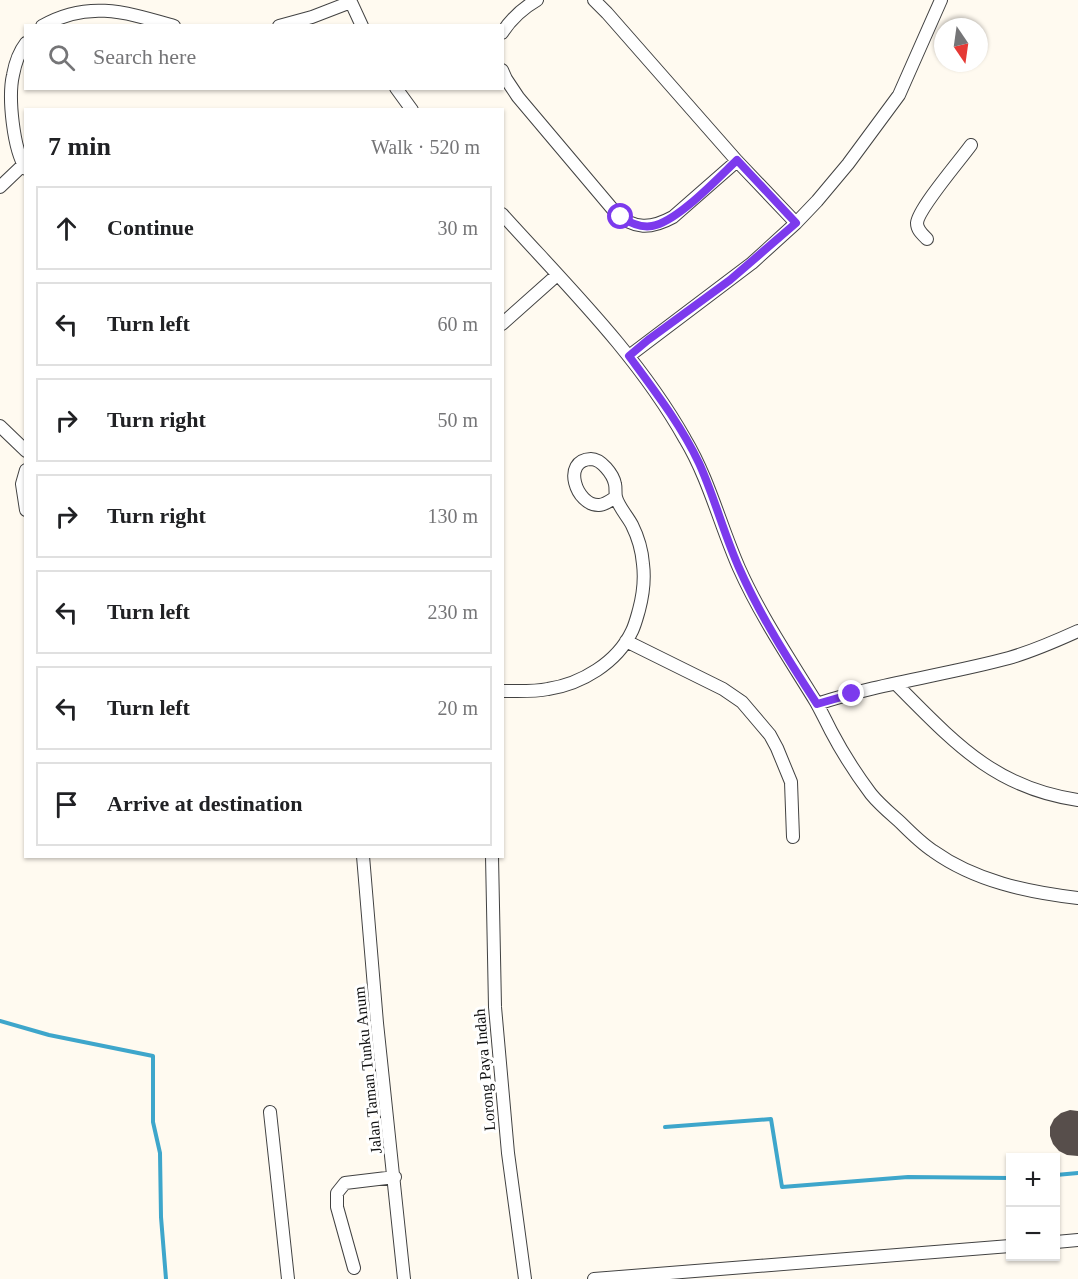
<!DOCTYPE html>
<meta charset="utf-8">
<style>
:root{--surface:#fff;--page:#f6f6f6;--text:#202124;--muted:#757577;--line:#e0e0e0}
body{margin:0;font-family:Georgia,serif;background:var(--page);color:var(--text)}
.controls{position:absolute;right:18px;bottom:18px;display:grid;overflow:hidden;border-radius:0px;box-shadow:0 2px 4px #0004}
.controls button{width:54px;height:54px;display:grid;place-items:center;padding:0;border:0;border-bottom:2px solid var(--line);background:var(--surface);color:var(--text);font:30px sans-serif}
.compass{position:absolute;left:934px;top:18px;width:54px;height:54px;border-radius:50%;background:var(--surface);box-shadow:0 2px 4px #0004;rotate:167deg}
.stop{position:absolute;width:18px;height:18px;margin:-14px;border:4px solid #7c3aed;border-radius:50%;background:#fff}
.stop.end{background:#7c3aed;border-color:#fff;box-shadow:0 2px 6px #0008}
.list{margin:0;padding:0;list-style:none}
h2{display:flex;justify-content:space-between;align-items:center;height:78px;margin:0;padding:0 24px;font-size:26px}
h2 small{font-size:20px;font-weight:400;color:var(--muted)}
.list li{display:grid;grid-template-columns:39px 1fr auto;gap:18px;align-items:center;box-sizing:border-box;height:84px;margin:0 12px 12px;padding:0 12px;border:2px solid var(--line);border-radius:0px}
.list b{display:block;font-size:22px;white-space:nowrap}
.list em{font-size:20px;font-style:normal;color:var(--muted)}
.icon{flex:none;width:33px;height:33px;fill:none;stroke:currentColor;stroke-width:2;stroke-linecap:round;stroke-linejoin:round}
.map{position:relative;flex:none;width:1078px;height:1279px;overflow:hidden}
.search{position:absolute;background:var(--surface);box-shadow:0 2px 4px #0004;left:24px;top:24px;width:480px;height:66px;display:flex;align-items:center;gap:15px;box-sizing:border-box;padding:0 21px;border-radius:0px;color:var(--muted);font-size:22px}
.panel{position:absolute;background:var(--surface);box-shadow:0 2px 4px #0004;left:24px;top:108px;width:480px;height:750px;border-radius:0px}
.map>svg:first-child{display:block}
</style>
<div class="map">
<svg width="1078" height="1279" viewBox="0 0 1078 1279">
<rect width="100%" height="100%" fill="#fffaf0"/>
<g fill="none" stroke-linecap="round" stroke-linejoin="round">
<!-- stream -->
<path stroke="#3ea6cb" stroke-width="4" d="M0 1021 49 1035 153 1056V1122L160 1153 161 1217 166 1279
M665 1127 771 1119 782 1187 908 1177 1010 1178
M1056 1175 1078 1173"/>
</g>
<!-- building -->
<path fill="#574e4b" d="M1070 1110 1078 1111V1156L1067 1155 1059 1151 1053 1144 1050 1136V1127L1054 1119 1061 1113Z"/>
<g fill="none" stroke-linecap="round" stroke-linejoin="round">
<!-- minor casing -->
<g stroke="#424242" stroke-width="14">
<path id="minor" d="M350 0 362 26
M594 0 607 13 737 161 796 223
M42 26C88 0 125 12 174 26
M279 26 312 17 351 2
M502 33C511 19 523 8 537 0
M26 43C19 52 15 64 13 75 8 97 13 149 26 169
M502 70 506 79 518 97 615 212C634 230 651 229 673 217L737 161
M396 88 412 110
M0 187 23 165
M502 214C567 286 637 354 685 439 709 479 720 525 739 568 760 615 789 658 816 702 821 711 826 721 831 731 842 752 856 774 871 794 880 805 891 814 901 823 911 833 921 843 933 851 975 881 1027 892 1078 898
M927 239C922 234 917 230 917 223 918 209 961 159 971 145
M502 324 557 275
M629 356 752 263 796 223 817 201 848 164 899 95 941 0
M0 426 26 451
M26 470 22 484 26 510
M626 641 723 689 742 702 759 722 770 735 777 748 791 782 793 837
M896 684C953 741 994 788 1078 800
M502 691C518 691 533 692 548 689 581 684 617 663 632 631 635 625 637 617 639 610 643 595 645 580 643 564 642 551 638 537 632 525 628 517 618 506 616 497 615 493 616 488 615 484 613 474 601 459 591 459 561 460 576 506 599 505 605 505 611 500 616 497
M817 704C880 683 946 675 1009 658 1033 651 1056 641 1078 631
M363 856 377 1023 404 1279
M492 856 495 1007 508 1153 525 1279
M270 1112 288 1279
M1056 1242 1078 1240
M354 1268 337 1207V1193L345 1183 395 1177
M594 1279 1010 1246"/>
</g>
<!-- minor -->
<use href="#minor" stroke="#fff" stroke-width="12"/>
</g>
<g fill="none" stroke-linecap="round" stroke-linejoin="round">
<!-- route -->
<path stroke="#7c3aed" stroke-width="8" d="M621 217C630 223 640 228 652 226 677 222 718 178 737 160L796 223 730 280 648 340 629 356C654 390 681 425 699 463 715 498 724 535 740 570 761 617 789 661 817 704L852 694"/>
</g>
<g text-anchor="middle" stroke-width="6" stroke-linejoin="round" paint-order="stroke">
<!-- street labels -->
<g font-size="16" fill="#0f0f0f" stroke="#fff">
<text transform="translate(367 1070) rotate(-96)" y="6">Jalan Taman Tunku Anum</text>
<text transform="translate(484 1070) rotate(-95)" y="6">Lorong Paya Indah</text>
</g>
</g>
</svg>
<div class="controls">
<button>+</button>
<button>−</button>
</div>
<svg class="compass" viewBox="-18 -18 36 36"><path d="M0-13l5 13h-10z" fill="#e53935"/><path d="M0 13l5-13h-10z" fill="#757577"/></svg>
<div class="stop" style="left:621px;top:217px"></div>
<div class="stop end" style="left:852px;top:694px"></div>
<div class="search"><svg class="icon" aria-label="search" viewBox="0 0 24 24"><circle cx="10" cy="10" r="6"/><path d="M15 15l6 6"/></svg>Search here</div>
<section class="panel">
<h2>7 min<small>Walk · 520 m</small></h2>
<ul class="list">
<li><svg class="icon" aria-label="ahead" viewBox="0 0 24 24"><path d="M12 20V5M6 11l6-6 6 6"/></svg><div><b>Continue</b></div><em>30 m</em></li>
<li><svg class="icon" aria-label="left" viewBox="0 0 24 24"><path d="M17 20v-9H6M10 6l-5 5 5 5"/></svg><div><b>Turn left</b></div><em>60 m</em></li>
<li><svg class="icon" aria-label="right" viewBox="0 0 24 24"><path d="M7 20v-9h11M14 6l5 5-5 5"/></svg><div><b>Turn right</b></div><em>50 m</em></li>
<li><svg class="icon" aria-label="right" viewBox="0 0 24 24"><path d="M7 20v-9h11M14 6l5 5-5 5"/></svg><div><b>Turn right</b></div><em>130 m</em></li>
<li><svg class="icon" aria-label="left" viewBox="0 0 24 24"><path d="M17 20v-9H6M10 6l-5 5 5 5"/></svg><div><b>Turn left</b></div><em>230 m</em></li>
<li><svg class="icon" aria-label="left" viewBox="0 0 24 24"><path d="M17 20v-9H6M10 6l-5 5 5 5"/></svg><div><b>Turn left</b></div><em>20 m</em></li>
<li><svg class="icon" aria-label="arrive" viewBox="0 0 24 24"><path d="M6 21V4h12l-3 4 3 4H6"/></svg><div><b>Arrive at destination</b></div></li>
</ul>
</section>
</div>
